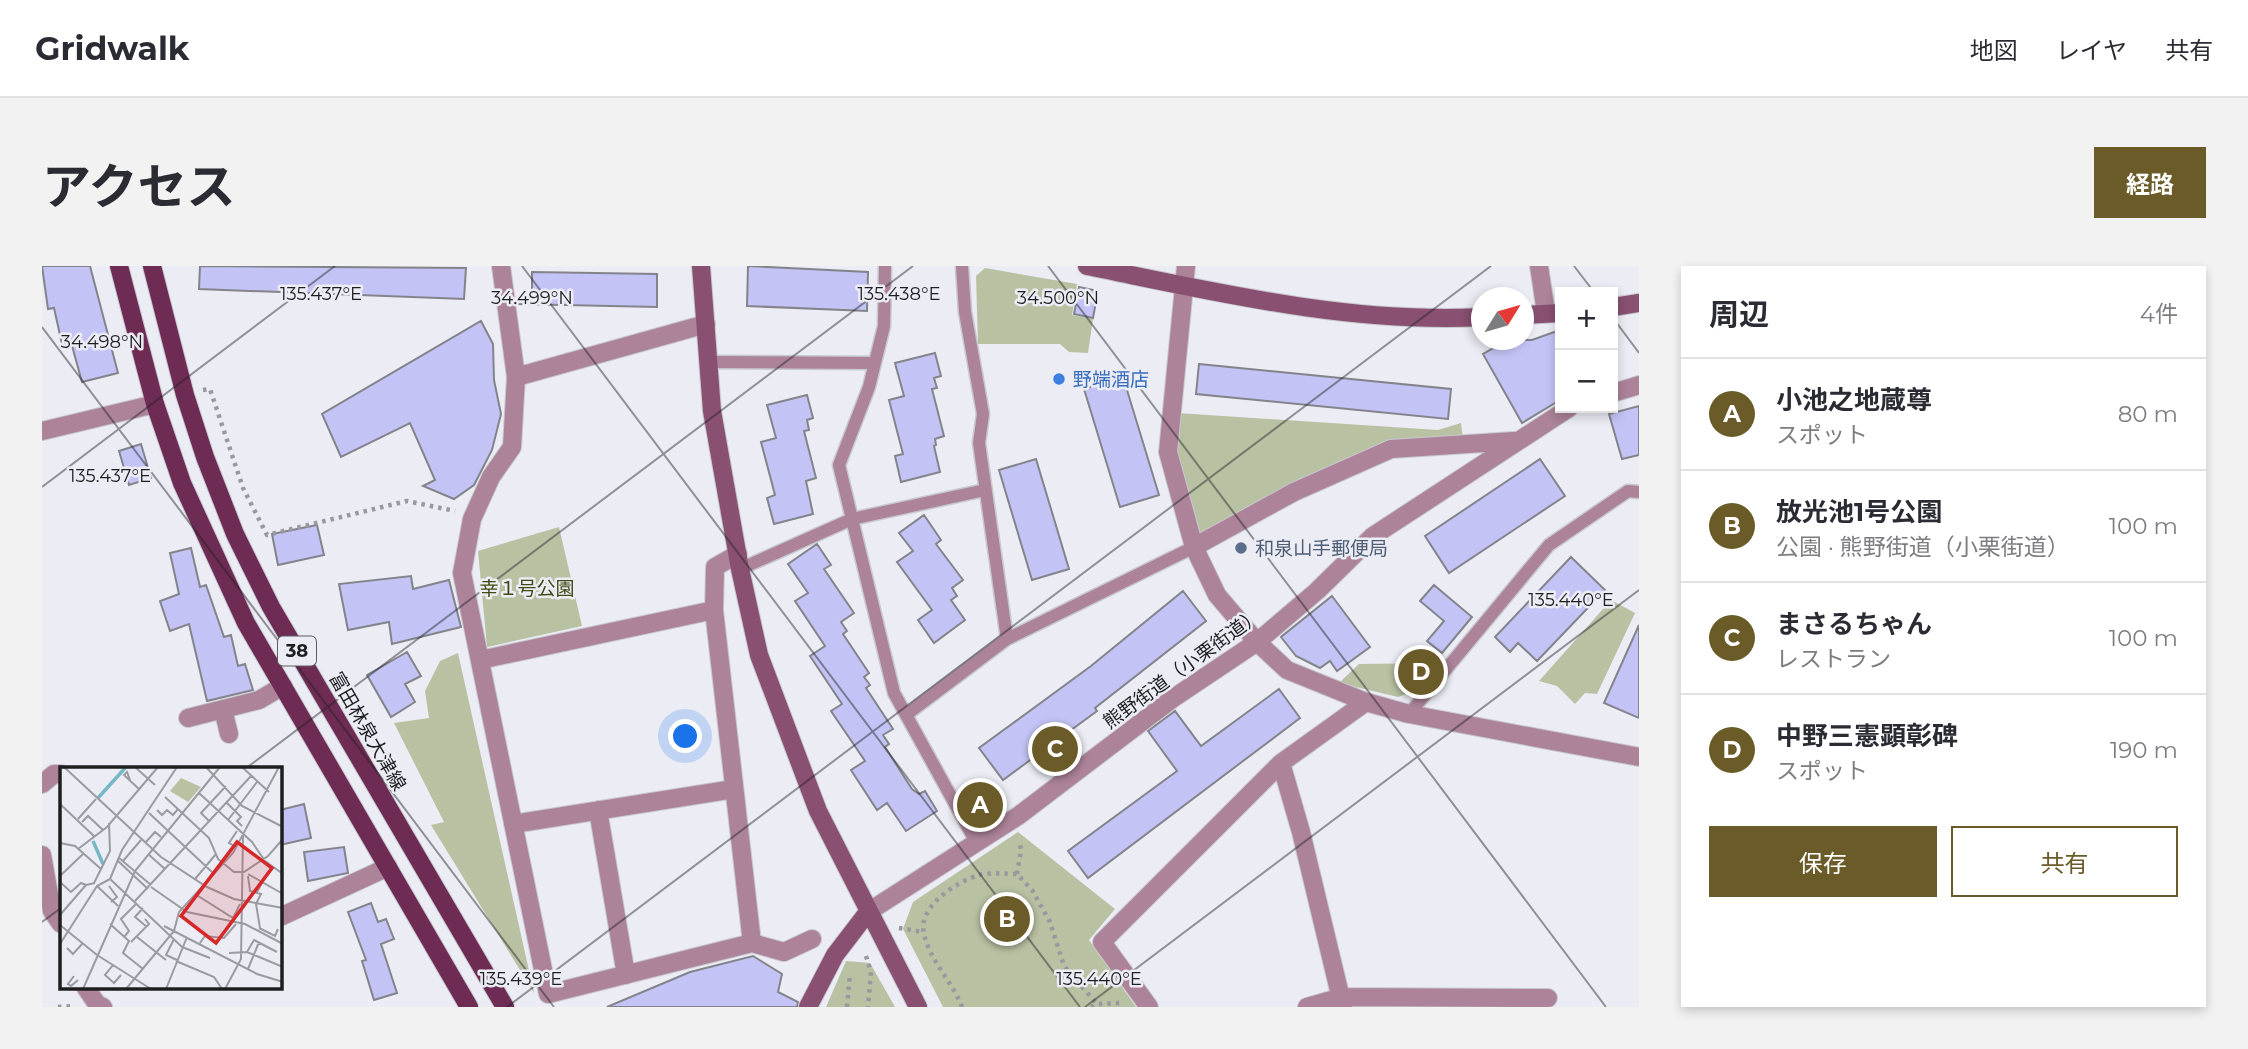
<!DOCTYPE html>
<html lang="ja">
<meta charset="utf-8">
<style>
:root{--surface:#fff;--page:#f2f2f3;--text:#2b2b33;--muted:#7c7c81;--line:#e1e1e2;--accent:#6a5b28}
body{margin:0;font-family:Montserrat,"Noto Sans JP",sans-serif;background:var(--page);color:var(--text)}
.controls{position:absolute;right:21px;top:21px;display:grid;overflow:hidden;border-radius:0px;box-shadow:0 4px 10px #0003}
.controls button{width:63px;height:63px;display:grid;place-items:center;padding:0;border:0;border-bottom:2px solid var(--line);background:var(--surface);color:var(--text);font:35px sans-serif}
.compass{position:absolute;left:1429px;top:21px;width:63px;height:63px;border-radius:50%;background:var(--surface);box-shadow:0 4px 10px #0003;rotate:53deg}
.you{position:absolute;left:644px;top:471px;width:24px;height:24px;margin:-18px;border:5px solid #fff;border-radius:50%;background:#1a73e8;box-shadow:0 0 0 10px #1a73e833}
.badge{display:grid;place-items:center;width:46px;height:46px;border-radius:50%;background:var(--accent);color:#fff;font-size:23px;font-weight:700}
.pin{position:absolute;translate:-50% -50%;border:4px solid #fff;box-shadow:0 2px 7px #0006}
.list{margin:0;padding:0;list-style:none}
h2{display:flex;justify-content:space-between;align-items:center;height:91px;margin:0;padding:0 28px;font-size:30px}
h2 small{font-size:23px;font-weight:400;color:var(--muted)}
.list li{display:grid;grid-template-columns:46px 1fr auto;gap:21px;align-items:center;box-sizing:border-box;height:112px;padding:0 28px;border-top:2px solid var(--line)}
.list b{display:block;font-size:26px;white-space:nowrap}
.list p{margin:0;font-size:23px;white-space:nowrap;color:var(--muted)}
.list em{font-size:23px;font-style:normal;color:var(--muted)}
.actions{display:flex;gap:14px;padding:21px 28px}
.actions a{flex:1;padding:16px 0;border:2px solid var(--accent);border-radius:0px;text-align:center;font-size:24px;color:var(--accent)}
.actions .main{background:var(--accent);color:#fff}
.map{position:relative;flex:none;width:1597px;height:741px;overflow:hidden;border-radius:0px}
header{display:flex;align-items:center;gap:42px;box-sizing:border-box;height:98px;padding:0 35px;background:var(--surface);border-bottom:2px solid var(--line)}
header strong{font-size:33px}
nav{display:flex;gap:38px;margin-inline-start:auto;font-size:24px}
.intro{display:flex;align-items:center;justify-content:space-between;box-sizing:border-box;height:168px;padding:0 42px}
h1{margin:0;font-size:49px}
.button{padding:18px 32px;border-radius:0px;background:var(--accent);color:#fff;font-size:24px;font-weight:700}
main{display:flex;gap:42px;padding:0 42px}
aside{flex:1;background:var(--surface);border-radius:0px;box-shadow:0 4px 10px #0003}
.map>svg:first-child{display:block}
</style>
<header>
<strong>Gridwalk</strong>
<nav><a>地図</a><a>レイヤ</a><a>共有</a></nav>
</header>
<div class="intro"><h1>アクセス</h1><a class="button">経路</a></div>
<main>
<div class="map">
<svg width="1597" height="741" viewBox="0 0 1597 741">
<rect width="100%" height="100%" fill="#ececf5"/>
<!-- green -->
<path fill="#b9c1a3" d="M943 2 1035 18 1030 49 1051 53 1046 87 1027 86 1018 78H936L934 10Z
M1136 147 1396 164 1419 157 1421 173 1348 177 1151 276 1132 181Z
M517 261 540 360 445 381 436 285Z
M1569 334 1593 347 1555 428 1543 427 1533 438 1515 420 1497 415Z
M416 387 492 727 389 559 402 556 352 457 387 452 383 425 398 395Z
M1399 397 1372 425 1356 431 1297 417 1317 398Z
M976 566 1073 643 1047 674 1094 741H901L861 663 871 636Z
M804 695 828 697 853 741H784Z"/>
<!-- building -->
<path fill="#c3c4f5" stroke="#83848b" stroke-width="2" d="M0 0H48L76 107 40 116 29 76 20 78 12 42 6 43Z
M158 0 424 2 422 33 157 23Z
M706 0 826 6 825 45 705 40Z
M490 6 615 8V41L476 38 475 33 490 25Z
M1037 21 1056 25 1051 52 1032 48Z
M439 55 451 78 452 114 459 148 450 184 432 219 412 233 381 220 393 214 368 157 299 191 280 148Z
M1518 64V134L1480 157 1441 88 1466 74H1490Z
M893 87 899 110 892 112 895 122 890 123 902 170 893 173 894 179 892 180 898 206 859 216 853 190 861 188 847 134 862 130 853 97Z
M1157 98 1409 123 1406 153 1154 128Z
M1081 111 1117 229 1078 241 1042 123Z
M765 129 771 152 765 154 767 164 762 165 774 212 764 215 771 248 732 258 725 232 733 229 719 176 734 172 725 139Z
M1597 140V189L1580 193 1567 148Z
M99 178 109 212 87 219 77 185Z
M994 193 1027 303 990 314 957 204Z
M1498 193 1523 230 1407 307 1383 270Z
M882 249 899 274 894 278 921 314 910 322 915 330 909 334 923 354 892 377 876 354 890 344 855 296 871 285 857 267Z
M275 259 282 289 236 299 230 268Z
M775 278 789 299 782 303 812 347 799 356 805 365 801 368 827 407 822 411 828 419 824 422 851 463 841 469 847 478 843 481 870 523 877 528 883 525 895 545 864 565 845 537 835 544 809 504 823 495 789 445 800 438 768 390 783 380 753 335 766 327 746 298Z
M149 282 158 321 164 319 182 371 189 369 196 400 203 398 211 424 165 435 147 358 128 365 118 335 137 328 128 287Z
M1529 291 1563 324 1495 395 1476 377 1468 386 1453 371Z
M369 310 371 323 407 314 419 361 350 378 347 356 306 364 297 318Z
M1392 319 1430 351 1400 387 1385 375 1402 355 1378 335Z
M1141 325 1164 355 1053 442 1055 445 961 514 937 482 1049 400Z
M1290 330 1328 381 1295 405 1288 395 1278 402 1254 390 1239 371Z
M1597 359V452L1562 437Z
M365 386 379 410 363 418 373 436 349 451 325 409Z
M1237 423 1258 452 1046 612 1026 585 1135 505 1106 465 1133 445 1159 480Z
M262 538 269 572 238 579V544Z
M302 581 306 607 266 615 262 586Z
M329 637 336 656 344 653 352 673 339 678 355 727 332 734 320 695 324 694 306 646Z
M711 690 740 708 736 726 756 736 755 741H565L648 706Z"/>
<g fill="none" stroke-linecap="round" stroke-linejoin="round">
<!-- lane casing -->
<g stroke="#c7c7cf" stroke-width="15">
<path id="lane" d="M843 0 842 60 827 121 797 199 852 427 934 576
M920 0 923 46 941 148 937 177 965 373
M666 96 833 97
M698 303 810 253 943 224
M1367 448 1507 279 1586 225 1597 226
M864 449 965 373 1152 281"/>
</g>
<!-- street casing -->
<g stroke="#c7c7cf" stroke-width="20">
<path id="street" d="M459 0 474 111 470 181 449 211 430 253 420 307 506 728 710 677 742 686 770 673
M1144 0 1126 186 1152 281 1175 329 1215 376 1245 404 1324 436 1367 448 1597 491
M1497 0 1504 47
M474 111 664 58
M1571 127 1597 119
M0 165 113 138
M1152 281 1252 226 1349 183 1472 175
M696 288 673 301 672 344 710 677
M438 394 672 344
M181 443 187 468
M146 452 217 434 241 420
M0 518 12 508H19
M556 544 584 709
M471 558 692 523
M0 589 10 645 19 658
M826 646 976 550 1130 433 1215 376 1275 325 1331 270 1527 142
M238 651 346 601
M44 722 55 738 61 741
M1107 741 1060 676 1239 497
M1265 741 1300 731 1506 732
M1301 741 1259 566 1239 497 1324 436"/>
</g>
<!-- secondary casing -->
<g stroke="#c7c7cf" stroke-width="20">
<path id="secondary" d="M659 0 670 145 698 303 717 389 776 545 876 741
M1045 0C1174 26 1307 58 1440 51
M1571 41 1597 37
M1482 49 1518 47
M766 741 793 689 826 646"/>
</g>
<!-- primary casing -->
<g stroke="#c7c7cf" stroke-width="20">
<path id="primary" d="M77 0 113 138 140 217 204 357 427 741
M110 0 143 129 163 191 193 268 229 341 463 741"/>
</g>
<!-- path -->
<path stroke="#98989e" stroke-width="4.5" stroke-dasharray="3.5 5" stroke-linecap="butt" d="M161 124 168 123 201 222 225 269 365 235 413 245
M975 608 979 584 977 575
M857 662 881 666
M824 690 829 706 826 741
M16 741 33 740
M805 741 808 708
M920 741C910 715 888 695 882 668 875 641 914 616 937 609 948 606 964 608 975 608L990 624 1008 656 1022 700 1055 738
M1049 741 1055 738 1078 737"/>
<!-- lane -->
<use href="#lane" stroke="#ac8399" stroke-width="12"/>
<!-- street -->
<use href="#street" stroke="#ac8399" stroke-width="18"/>
<!-- secondary -->
<use href="#secondary" stroke="#895071" stroke-width="18"/>
<!-- primary -->
<use href="#primary" stroke="#6e2b54" stroke-width="18"/>
</g>
<!-- ticks -->
<path fill="none" stroke="#1e1e21" stroke-width="2" stroke-opacity="0.45" d="M480 0 1038 741M1006 0 1564 741M1532 0 1552 26M1571 52 1597 87M0 61 512 741M0 221 293 0M203 503 871 0M0 656 19 642M465 741 1449 0M1043 741 1597 324"/>
<!-- markers -->
<circle fill="#3f7fe0" stroke="#ececf5" stroke-width="2.5" cx="1017" cy="113" r="7"/>
<circle fill="#5c6f8a" stroke="#ececf5" stroke-width="2.5" cx="1199" cy="282" r="7"/>
<g text-anchor="middle" stroke-width="5" stroke-linejoin="round" paint-order="stroke">
<!-- shield labels -->
<rect fill="#ececf5" stroke="#5c5c61" stroke-width="2" x="236" y="370.5" width="38" height="29" rx="5"/>
<g font-size="18" font-weight="bold" fill="#1e1e21">
<text x="255" y="391">38</text>
</g>
<!-- shop labels -->
<g font-size="19" fill="#366cbe" stroke="#ececf5" text-anchor="start">
<text x="1031" y="120">野端酒店</text>
</g>
<!-- service labels -->
<g font-size="19" fill="#4e5e75" stroke="#ececf5" text-anchor="start">
<text x="1213" y="289">和泉山手郵便局</text>
</g>
<!-- park labels -->
<g font-size="19" fill="#404a13" stroke="#ececf5">
<text x="485" y="329">幸１号公園</text>
</g>
<!-- street labels -->
<g font-size="19" fill="#1e1e21" stroke="#ececf5">
<text transform="translate(1140 402) rotate(-36)" y="7">熊野街道（小栗街道）</text>
<text transform="translate(326 465) rotate(60)" y="7">富田林泉大津線</text>
</g>
</g>
<!-- overview -->
<g transform="translate(18 501)">
<rect width="222" height="222" fill="#ececf5"/>
<path d="M121 11 141 20 128 35 110 24Z" fill="#b9c1a3"/>
<path fill="none" stroke="#78b7c6" stroke-width="3.5" d="M38 31 66 0M33 74 43 97"/>
<path fill="none" stroke="#9a9aa0" stroke-width="2" d="M4 0 101 90 147 120 174 132 223 141M75 0 95 18M146 0 182 39 223 60M182 0 209 25M70 13 67 5 64 8 80 23M139 26 192 75 205 94 223 107M105 30 149 71 158 92 174 105H184L208 89 223 72M167 36 181 50 177 54 182 59M0 37 35 70M97 43 102 48 107 43 113 48 118 42M89 46 152 105M18 52 36 32M168 53 197 15M22 55 28 49 43 63M150 55 141 46 166 19M0 76 15 79 41 102M85 76 95 65 101 70M176 80 169 76 177 64M18 82 47 60 98 0M88 87 105 102M59 91 91 118M58 94 88 122M63 94 81 73M188 107 223 127M0 109 23 87M188 109 190 124 201 127 196 137 200 161M50 112 62 83 117 0M135 112 156 87M0 115 11 125 21 116 26 118M34 116 50 84 49 56M37 119 58 139M49 119 57 130 51 135M91 120 127 145 185 157 223 177M197 125 208 105M135 127 173 151 180 137M75 134 191 9M83 141 75 150 87 160M0 148 26 118 35 116M50 157 69 174 63 186 83 202M0 158 37 188M104 159 197 207 223 215M199 161 215 169 218 162M64 170 69 164 61 152 77 136M77 170 106 193M114 172 106 188 117 193M71 175 89 157 85 152M140 176 145 169 164 171 176 157M0 177 37 119 50 112 122 180M122 180 150 191M7 181 13 187 22 177M187 185 194 173 217 185M169 186 187 185 223 200M37 188 91 222M116 194 154 210 162 222M53 198 45 208 54 216 61 208M188 202 199 175M14 209 8 217 11 219 18 213M23 222 75 104 160 0M66 222 114 164 119 145 173 86 219 0M106 222 127 170M165 222 181 192 183 68"/>
<path fill="#d62828" fill-opacity="0.15" stroke="#d62828" stroke-width="3.5" d="M177 75 212 101 156 176 121 149Z"/>
<rect width="222" height="222" fill="none" stroke="#1e1e21" stroke-width="3.5"/>
</g>
<g font-size="18" text-anchor="middle" fill="#1e1e21" stroke="#ececf5" stroke-width="5" stroke-linejoin="round" paint-order="stroke">
<text x="279" y="34">135.437°E</text>
<text x="857" y="34">135.438°E</text>
<text x="490" y="38">34.499°N</text>
<text x="1016" y="38">34.500°N</text>
<text x="60" y="82">34.498°N</text>
<text x="68" y="216">135.437°E</text>
<text x="1529" y="340">135.440°E</text>
<text x="479" y="719">135.439°E</text>
<text x="1057" y="719">135.440°E</text>
</g>
</svg>
<div class="controls">
<button>+</button>
<button>−</button>
</div>
<svg class="compass" viewBox="-18 -18 36 36"><path d="M0-13l5 13h-10z" fill="#e53935"/><path d="M0 13l5-13h-10z" fill="#7c7c81"/></svg>
<div class="you"></div>
<div class="pin badge" style="left:938px;top:539px">A</div>
<div class="pin badge" style="left:965px;top:653px">B</div>
<div class="pin badge" style="left:1013px;top:483px">C</div>
<div class="pin badge" style="left:1379px;top:406px">D</div>
</div>
<aside>
<h2>周辺<small>4件</small></h2>
<ul class="list">
<li><span class="badge">A</span><div><b>小池之地蔵尊</b><p>スポット</p></div><em>80 m</em></li>
<li><span class="badge">B</span><div><b>放光池1号公園</b><p>公園 · 熊野街道（小栗街道）</p></div><em>100 m</em></li>
<li><span class="badge">C</span><div><b>まさるちゃん</b><p>レストラン</p></div><em>100 m</em></li>
<li><span class="badge">D</span><div><b>中野三憲顕彰碑</b><p>スポット</p></div><em>190 m</em></li>
</ul>
<div class="actions"><a class="main">保存</a><a>共有</a></div>
</aside>
</main>
